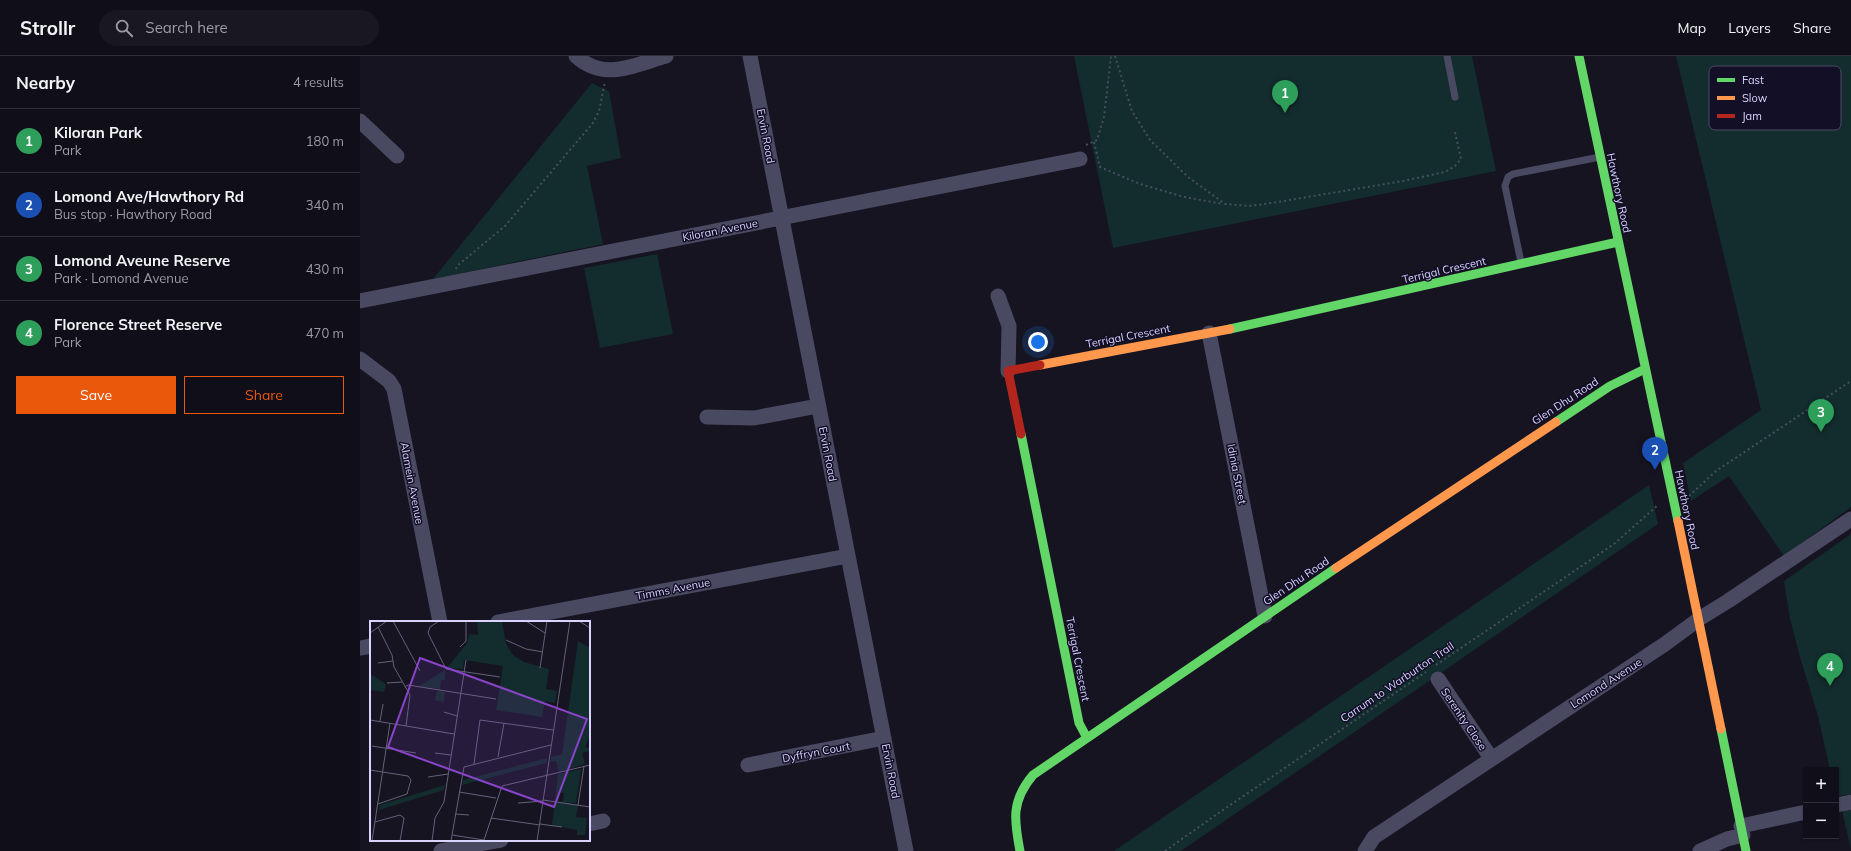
<!DOCTYPE html>
<meta charset="utf-8">
<style>
:root{--surface:#100f19;--page:#191822;--text:#f1f3f6;--muted:#9c9ca2;--line:#302f38;--accent:#ea580c}
body{margin:0;font-family:Mulish,sans-serif;background:var(--page);color:var(--text)}
.controls{position:absolute;right:12px;bottom:12px;display:grid;overflow:hidden;border-radius:0px;box-shadow:0 1px 3px #0004}
.controls button{width:36px;height:36px;display:grid;place-items:center;padding:0;border:0;border-bottom:1px solid var(--line);background:var(--surface);color:var(--text);font:20px sans-serif}
.you{position:absolute;left:678px;top:286px;width:14px;height:14px;margin:-10px;border:3px solid #fff;border-radius:50%;background:#1a73e8;box-shadow:0 0 0 6px #1a73e833}
.badge{display:grid;place-items:center;width:26px;height:26px;border-radius:50%;background:var(--accent);color:#fff;font-size:13px;font-weight:700}
.pin{position:absolute;translate:-50% -33px;filter:drop-shadow(0 1px 2px #0008)}
.pin::after{content:'';position:absolute;top:21px;width:14px;height:12px;background:inherit;clip-path:polygon(0 0,100% 0,50% 100%)}
.list{margin:0;padding:0;list-style:none}
h2{display:flex;justify-content:space-between;align-items:center;height:52px;margin:0;padding:0 16px;font-size:17px}
h2 small{font-size:13px;font-weight:400;color:var(--muted)}
.list li{display:grid;grid-template-columns:26px 1fr auto;gap:12px;align-items:center;box-sizing:border-box;height:64px;padding:0 16px;border-top:1px solid var(--line)}
.list b{display:block;font-size:15px;white-space:nowrap}
.list p{margin:0;font-size:13px;white-space:nowrap;color:var(--muted)}
.list em{font-size:13px;font-style:normal;color:var(--muted)}
.actions{display:flex;gap:8px;padding:12px 16px}
.actions a{flex:1;padding:9px 0;border:1px solid var(--accent);border-radius:0px;text-align:center;font-size:14px;color:var(--accent)}
.actions .main{background:var(--accent);color:#fff}
.icon{flex:none;width:22px;height:22px;fill:none;stroke:currentColor;stroke-width:2;stroke-linecap:round;stroke-linejoin:round}
.map{position:relative;flex:none;width:1491px;height:795px;overflow:hidden}
header{display:flex;align-items:center;gap:24px;box-sizing:border-box;height:56px;padding:0 20px;background:var(--surface);border-bottom:1px solid var(--line)}
header strong{font-size:19px}
nav{display:flex;gap:22px;margin-inline-start:auto;font-size:14px}
.search{width:280px;height:36px;background:var(--page);display:flex;align-items:center;gap:10px;box-sizing:border-box;padding:0 14px;border-radius:22px;color:var(--muted);font-size:15px}
main{display:flex}
aside{flex:1;background:var(--surface)}
.map>svg:first-child{display:block}
</style>
<header>
<strong>Strollr</strong>
<div class="search"><svg class="icon" aria-label="search" viewBox="0 0 24 24"><circle cx="10" cy="10" r="6"/><path d="M15 15l6 6"/></svg>Search here</div>
<nav><a>Map</a><a>Layers</a><a>Share</a></nav>
</header>
<main>
<aside>
<h2>Nearby<small>4 results</small></h2>
<ul class="list">
<li><span class="badge" style="background:#2e9e5b">1</span><div><b>Kiloran Park</b><p>Park</p></div><em>180 m</em></li>
<li><span class="badge" style="background:#1a4fb4">2</span><div><b>Lomond Ave/Hawthory Rd</b><p>Bus stop · Hawthory Road</p></div><em>340 m</em></li>
<li><span class="badge" style="background:#2e9e5b">3</span><div><b>Lomond Aveune Reserve</b><p>Park · Lomond Avenue</p></div><em>430 m</em></li>
<li><span class="badge" style="background:#2e9e5b">4</span><div><b>Florence Street Reserve</b><p>Park</p></div><em>470 m</em></li>
</ul>
<div class="actions"><a class="main">Save</a><a>Share</a></div>
</aside>
<div class="map">
<svg width="1491" height="795" viewBox="0 0 1491 795">
<rect width="100%" height="100%" fill="#161421"/>
<!-- green -->
<path fill="#132c2d" d="M714 0H1112L1136 115 753 192Z
M1316 0H1491V451L1424 500 1369 420 1331 445 1323 407 1401 354Z
M232 27 249 35 261 102 227 110 243 188 73 223Z
M297 198 313 278 240 292 224 212Z
M1289 429 1298 468 821 795H754Z
M1491 478V738L1478 740 1476 736V714H1470L1458 660 1440 601 1430 563 1424 525Z
M1491 752V793L1482 754Z"/>
<g fill="none" stroke-linecap="round" stroke-linejoin="round">
<!-- path -->
<path stroke="#44505f" stroke-width="2" stroke-dasharray="2 3" stroke-linecap="butt" d="M755 0 772 55 790 84 828 121 865 148 889 150 912 147 1043 125 1085 116 1095 110 1101 103 1095 76
M734 86 740 111 780 128 824 141 863 148
M726 89 737 84 744 61 751 0
M96 213 97 210 145 170 233 67 239 55 245 26
M1329 440 1356 415 1491 325
M1076 609 1254 488 1298 449
M805 795 860 756 1066 616"/>
<!-- lane -->
<path stroke="#4a4962" stroke-width="7" d="M1087 0 1095 41
M1161 206 1145 130 1148 121 1153 118 1240 101"/>
<!-- street -->
<path stroke="#4a4962" stroke-width="15" d="M216 0C244 26 274 9 306 0
M390 0 546 795
M0 65 37 100
M638 240 649 270 648 315
M0 245 720 103
M849 277 905 560
M0 303 29 325 34 333 80 566
M347 361 394 362 458 350
M138 566 488 500
M0 592 11 590
M1078 623 1131 702
M388 709 524 682
M1476 749 1491 746
M229 768 243 765
M1381 770 1446 756
M81 795 141 784
M1005 795 1014 781 1305 588 1339 563 1368 545 1491 463
M1340 795 1367 783 1383 779"/>
<!-- fast -->
<path stroke="#63d668" stroke-width="9" d="M1219 0 1318 465
M870 273 1258 186
M1196 366 1250 330 1285 313
M661 378 719 667 727 682
M1361 673 1386 795
M660 795C654 764 651 745 673 719L976 512"/>
<!-- slow -->
<path stroke="#ff974d" stroke-width="9" d="M680 309 870 273
M1318 465 1361 673
M976 512 1196 366"/>
<!-- jam -->
<path stroke="#b3261e" stroke-width="9" d="M661 378 648 315 680 309"/>
</g>
<g text-anchor="middle" stroke-width="3" stroke-linejoin="round" paint-order="stroke">
<!-- street labels -->
<g font-size="11" fill="#d9d4ff" stroke="#130f26">
<text transform="translate(406 80) rotate(79)" y="4">Ervin Road</text>
<text transform="translate(1259 137) rotate(78)" y="4">Hawthory Road</text>
<text transform="translate(360 174) rotate(-11)" y="4">Kiloran Avenue</text>
<text transform="translate(1084 214) rotate(-13)" y="4">Terrigal Crescent</text>
<text transform="translate(768 280) rotate(-11)" y="4">Terrigal Crescent</text>
<text transform="translate(1205 345) rotate(-33)" y="4">Glen Dhu Road</text>
<text transform="translate(468 398) rotate(79)" y="4">Ervin Road</text>
<text transform="translate(877 418) rotate(79)" y="4">Idinia Street</text>
<text transform="translate(52 427) rotate(79)" y="4">Alamein Avenue</text>
<text transform="translate(1327 454) rotate(78)" y="4">Hawthory Road</text>
<text transform="translate(936 525) rotate(-34)" y="4">Glen Dhu Road</text>
<text transform="translate(313 533) rotate(-11)" y="4">Timms Avenue</text>
<text transform="translate(718 603) rotate(79)" y="4">Terrigal Crescent</text>
<text transform="translate(1037 626) rotate(-34)" y="4">Carrum to Warburton Trail</text>
<text transform="translate(1246 627) rotate(-33)" y="4">Lomond Avenue</text>
<text transform="translate(1104 663) rotate(56)" y="4">Serenity Close</text>
<text transform="translate(456 696) rotate(-11)" y="4">Dyffryn Court</text>
<text transform="translate(531 715) rotate(79)" y="4">Ervin Road</text>
</g>
</g>
<!-- overview -->
<g transform="translate(10 565)">
<rect width="220" height="220" fill="#161421"/>
<path d="M107 0H132L136 23 143 34 154 41 179 48 176 68 187 70 185 82 175 80 172 96 126 89 133 45 94 39 93 48 77 47 97 22 99 13 108 14ZM208 20 218 26 220 24V113L215 127 220 126V130L212 132 215 143 189 151 186 140 181 141V136L192 133ZM75 49V59H71L70 68 49 65ZM2 54 16 63 14 71 0 69V55ZM67 70 75 71 74 81 65 79ZM177 137 176 142 92 164 93 159ZM211 148 206 182 193 181 194 172 190 171 189 180H185L188 153ZM75 164 74 169 9 189 10 184ZM185 181 208 184 206 196 217 197 215 214H207V209L182 204Z" fill="#132c2d"/>
<path fill="none" stroke="#64617a" stroke-width="1" d="M23 0 50 50M69 0 60 6 58 12 76 48 130 56M156 0 175 12M209 0 220 7M8 6 22 34 24 46 40 74 36 105M0 12 17 0M136 19 156 28 173 31M90 26 96 20V0M8 42 23 40M170 47 177 0M17 62 32 61M35 66 38 64 126 78M74 91 87 95M0 99 84 113M10 100 13 83M2 125 46 132M65 132 81 134M128 136 134 102M104 143 110 99 183 109M0 149 38 155 41 159 37 173 8 183M58 156 78 153M89 171 126 177M173 179 220 186M148 182 173 180M208 184 214 145M85 193 99 194M121 197 170 204M5 201 30 194 34 197 30 220M170 203 192 206M82 214 114 219 132 165 220 144M2 220 20 102M62 220 65 197 74 181 96 39M81 220 94 146 181 124M167 220 200 0"/>
<path fill="#8945c9" fill-opacity="0.15" stroke="#8945c9" stroke-width="2" d="M50 37 217 98 184 186 18 126Z"/>
<rect width="220" height="220" fill="none" stroke="#d9d4ff" stroke-width="2"/>
</g>
<!-- legend -->
<rect x="1349" y="10" width="132" height="64" rx="6" fill="#130f26" stroke="#4e4a67" stroke-width="1"/>
<rect x="1357" y="22" width="18" height="4" fill="#63d668"/>
<rect x="1357" y="40" width="18" height="4" fill="#ff974d"/>
<rect x="1357" y="58" width="18" height="4" fill="#b3261e"/>
<g font-size="11" fill="#d9d4ff">
<text x="1382" y="28">Fast</text>
<text x="1382" y="46">Slow</text>
<text x="1382" y="64">Jam</text>
</g>
</svg>
<div class="controls">
<button>+</button>
<button>−</button>
</div>
<div class="you"></div>
<div class="pin badge" style="left:925px;top:57px;background:#2e9e5b">1</div>
<div class="pin badge" style="left:1295px;top:414px;background:#1a4fb4">2</div>
<div class="pin badge" style="left:1461px;top:376px;background:#2e9e5b">3</div>
<div class="pin badge" style="left:1470px;top:630px;background:#2e9e5b">4</div>
</div>
</main>
